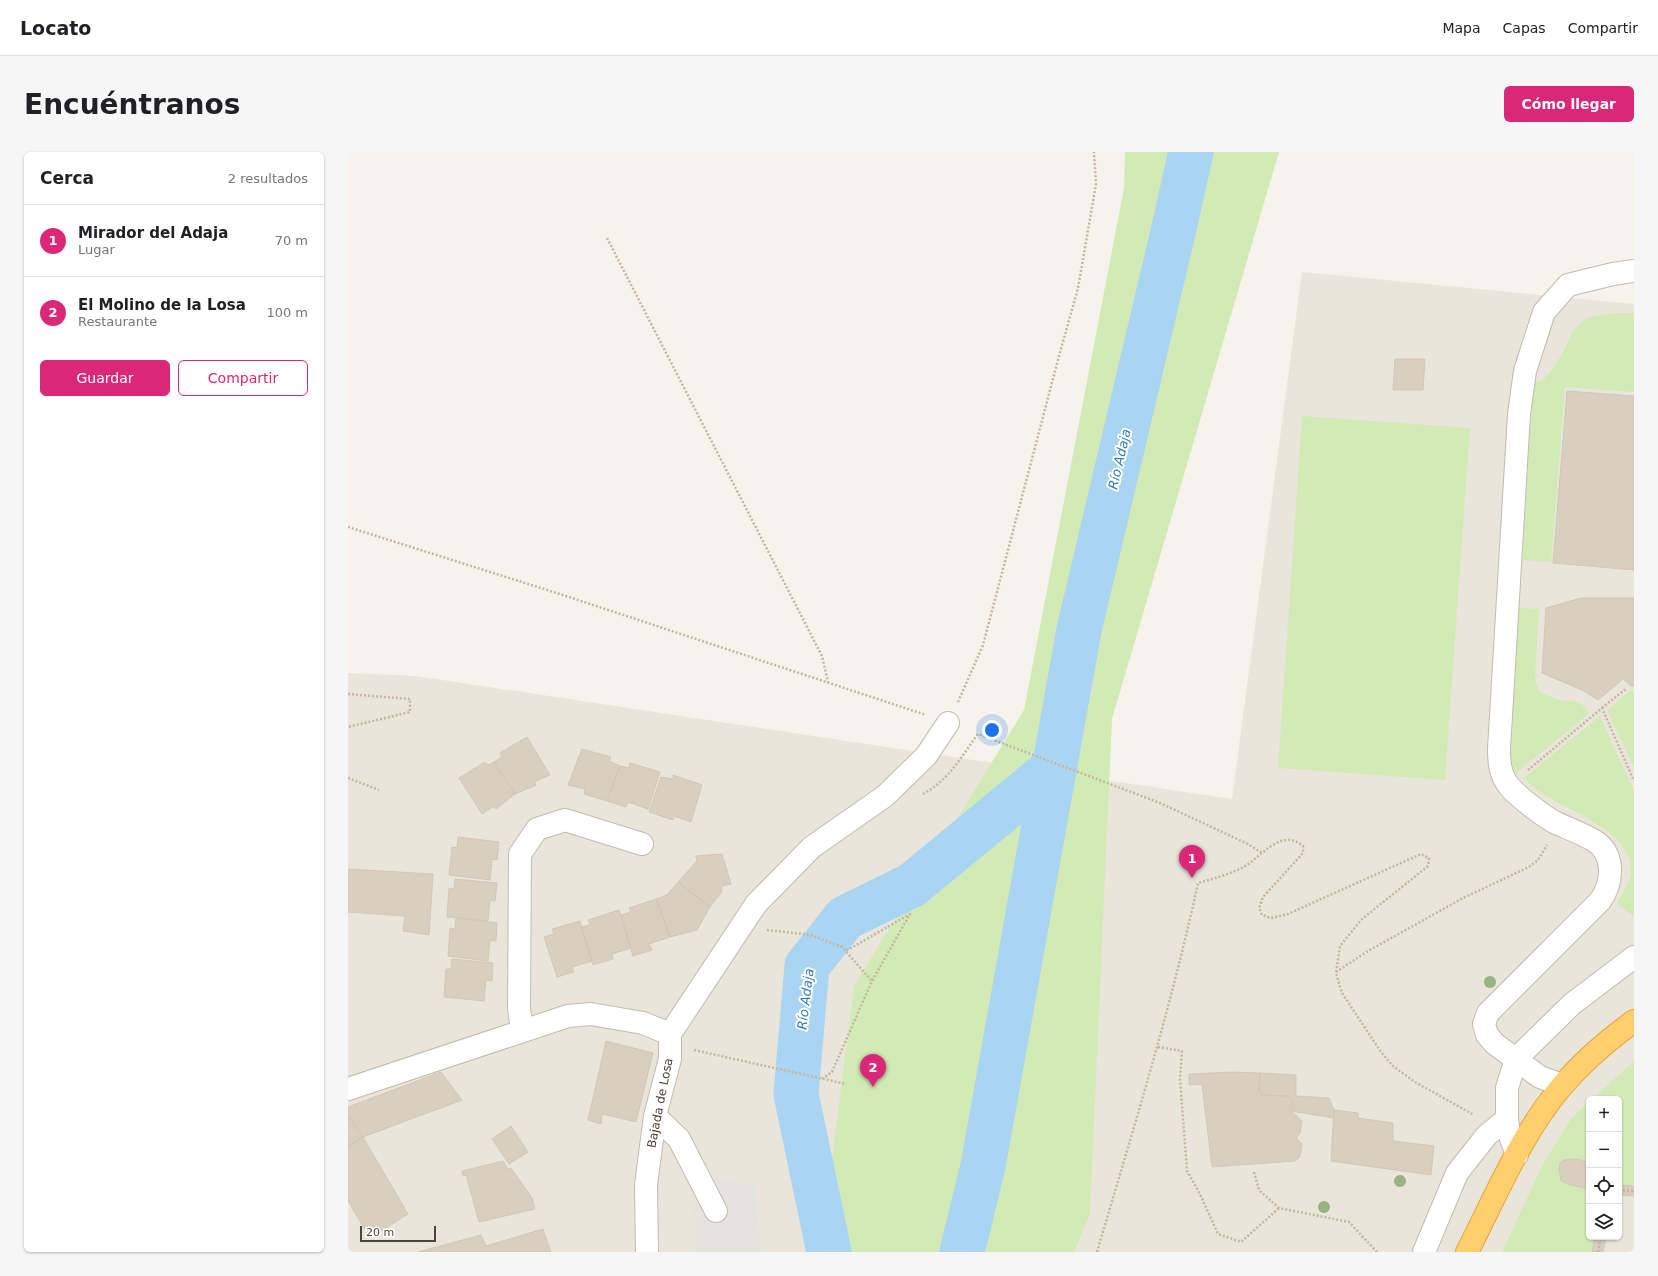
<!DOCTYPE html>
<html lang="es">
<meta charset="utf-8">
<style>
:root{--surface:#fff;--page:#f6f6f6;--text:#202124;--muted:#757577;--line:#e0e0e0;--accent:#db2777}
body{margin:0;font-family:"DejaVu Sans",sans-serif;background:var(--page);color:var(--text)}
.controls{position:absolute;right:12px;bottom:12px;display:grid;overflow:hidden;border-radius:6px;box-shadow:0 1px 3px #0004}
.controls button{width:36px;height:36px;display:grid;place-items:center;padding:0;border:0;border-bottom:1px solid var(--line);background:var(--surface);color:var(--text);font:20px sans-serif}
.scale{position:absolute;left:12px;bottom:10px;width:76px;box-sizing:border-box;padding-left:4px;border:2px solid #4b4439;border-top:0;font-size:11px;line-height:14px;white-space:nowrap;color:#4b4439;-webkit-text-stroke:3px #fff;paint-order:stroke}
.you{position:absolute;left:644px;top:578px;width:14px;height:14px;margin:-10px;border:3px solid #fff;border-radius:50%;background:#1a73e8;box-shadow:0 0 0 6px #1a73e833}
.badge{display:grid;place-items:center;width:26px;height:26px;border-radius:50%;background:var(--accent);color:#fff;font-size:13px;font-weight:700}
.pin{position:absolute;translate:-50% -33px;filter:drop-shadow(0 1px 2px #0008)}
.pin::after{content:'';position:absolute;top:21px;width:14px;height:12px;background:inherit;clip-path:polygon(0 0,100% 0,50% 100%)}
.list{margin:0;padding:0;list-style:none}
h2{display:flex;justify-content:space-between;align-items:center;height:52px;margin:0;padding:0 16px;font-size:17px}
h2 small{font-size:13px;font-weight:400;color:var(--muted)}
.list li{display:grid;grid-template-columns:26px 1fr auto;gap:12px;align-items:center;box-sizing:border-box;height:72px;padding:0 16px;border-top:1px solid var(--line)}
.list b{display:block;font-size:15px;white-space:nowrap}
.list p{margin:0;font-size:13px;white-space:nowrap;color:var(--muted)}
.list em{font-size:13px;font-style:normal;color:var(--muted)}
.actions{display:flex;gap:8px;padding:12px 16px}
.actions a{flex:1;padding:9px 0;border:1px solid var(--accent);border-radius:6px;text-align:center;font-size:14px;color:var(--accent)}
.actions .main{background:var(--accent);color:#fff}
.icon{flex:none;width:22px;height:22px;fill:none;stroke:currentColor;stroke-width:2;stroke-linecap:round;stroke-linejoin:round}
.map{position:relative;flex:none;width:1286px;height:1100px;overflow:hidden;border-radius:6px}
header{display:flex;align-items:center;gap:24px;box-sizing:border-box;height:56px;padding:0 20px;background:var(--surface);border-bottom:1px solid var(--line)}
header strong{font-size:19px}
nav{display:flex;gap:22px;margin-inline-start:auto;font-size:14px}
.intro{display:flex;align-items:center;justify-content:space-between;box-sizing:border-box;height:96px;padding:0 24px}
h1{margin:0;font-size:28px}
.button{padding:10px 18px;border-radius:6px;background:var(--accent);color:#fff;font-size:14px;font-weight:700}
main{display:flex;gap:24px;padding:0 24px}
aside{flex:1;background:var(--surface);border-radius:6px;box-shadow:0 1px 3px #0004}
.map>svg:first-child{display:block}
</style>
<header>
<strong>Locato</strong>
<nav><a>Mapa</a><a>Capas</a><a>Compartir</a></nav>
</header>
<div class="intro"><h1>Encuéntranos</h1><a class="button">Cómo llegar</a></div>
<main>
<aside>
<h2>Cerca<small>2 resultados</small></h2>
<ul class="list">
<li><span class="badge">1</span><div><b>Mirador del Adaja</b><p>Lugar</p></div><em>70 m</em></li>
<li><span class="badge">2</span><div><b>El Molino de la Losa</b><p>Restaurante</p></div><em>100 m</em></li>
</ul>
<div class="actions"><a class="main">Guardar</a><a>Compartir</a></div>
</aside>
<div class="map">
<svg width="1286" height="1100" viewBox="0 0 1286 1100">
<rect width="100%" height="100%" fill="#f6f3ec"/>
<!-- residential -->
<path fill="#eae5da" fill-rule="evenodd" d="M954 120 1286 152V1100H0V521L68 524 884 647ZM1241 947H1271V1085H1241Z"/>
<!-- green -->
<path fill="#d2eab5" d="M777 0H931L764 567 742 1062 726 1100H472L506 834 676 558 776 36Z
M1268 161H1286V240L1217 235 1203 410 1174 408 1185 232 1196 227 1204 217 1216 199 1224 181 1233 170 1245 164Z
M954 264 1122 276 1097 628 930 616Z
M1169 456 1191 457 1187 526 1189 534 1192 540 1211 548 1231 550 1242 561 1168 621 1163 616 1160 602Z
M1283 538 1286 539V616L1259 558Z
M1252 564 1286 639V765L1269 751C1274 742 1282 731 1283 720 1285 683 1232 664 1205 648 1194 642 1185 635 1176 626Z
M1286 909V1034L1271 1033V947H1244Z
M1241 950V1010C1231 1008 1221 1004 1213 1011L1211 1016 1213 1029 1220 1032 1241 1037V1085H1247L1244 1100H1154L1196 1010 1223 967Z"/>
<!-- parking -->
<path fill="#e5e3e0" d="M366 1028 408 1033 412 1100H348L346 1052Z"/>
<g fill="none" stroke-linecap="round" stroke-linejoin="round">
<!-- river -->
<path stroke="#a9d4f2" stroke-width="45" d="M481 1100 448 942 459 814 497 766 564 733 707 615
M614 1100 635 1014 731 478 826 76 843 0"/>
</g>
<!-- building -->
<path fill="#d8cfc1" stroke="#d3c7b4" d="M1047 207H1077L1075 238H1045Z
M1219 239 1286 244V418L1205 411Z
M1233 446H1286V534H1283L1275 527 1250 548 1236 539 1194 521 1198 456Z
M179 585 202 623 186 630 188 633 167 642 146 610 154 605 152 601Z
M234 597 263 605 261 609 272 614 259 649 236 642 237 637 220 633Z
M137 610 140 613 146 610 167 642 148 657 146 654 134 662 111 626Z
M282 611 312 620 300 657 280 650 278 655 259 649 272 614 281 616Z
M325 623 354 633 343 670 326 664 325 668 301 660 313 625 325 627Z
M110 685 151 690 149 708 144 707 142 728 101 723 104 695 109 696Z
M374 702 383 732 374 734 373 741 362 755 330 730 349 709 348 704Z
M0 717 85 722 81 783 55 779 57 764 0 760Z
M107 727 149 731 147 749 142 748 140 769 99 765 101 736 106 737Z
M330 730 362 755 349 778 322 785 308 747 319 743Z
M308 747 322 785 301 792 304 798 285 804 273 763 283 760 281 756Z
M271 758 283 796 264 802 265 807 245 813 233 775 242 773 240 768Z
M108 766 149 771 148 789 142 788 140 809 100 804 102 776 107 777Z
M232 769 244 809 224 815 226 820 209 825 196 785 206 782 204 777Z
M104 807 145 811 144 829 138 828 136 849 96 845 98 817H103Z
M258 889 305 901 288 970 254 962 253 972 240 968Z
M93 920 114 948 15 985 0 963V955Z
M885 920 912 921 911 939 914 943 940 944 944 948 945 953 943 959 954 969 952 981 948 986 954 992 953 1000 951 1006 947 1009 864 1015 854 932 841 933V922Z
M912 921 948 923V944L981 946 986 958V966L943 959 945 953 944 948 940 944 914 943 911 939Z
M986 958 1010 961V966L1045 971V989L1086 994 1083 1023 983 1009Z
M0 963 15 985 0 994Z
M163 974 180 1000 161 1012 144 987Z
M15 985 60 1062 22 1086 0 1049V994Z
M1227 1007 1241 1010V1037L1220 1032 1213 1029 1211 1016 1212 1011 1216 1008Z
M155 1009 160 1017 163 1016 184 1046 187 1057 131 1070 118 1023 115 1024 114 1019Z
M1271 1033 1286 1034V1044L1271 1043Z
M195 1077 203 1100H70L133 1083 138 1094Z
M1247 1085H1258L1255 1100H1244Z"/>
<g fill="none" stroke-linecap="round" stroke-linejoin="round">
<!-- minor casing -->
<g stroke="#c2bbae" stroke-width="24">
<path id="minor" d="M174 879 171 856 172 702 189 677 217 668 294 692
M322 882 408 752 464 695 537 644 578 604 600 571
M1214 933 1192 925 1147 892 1139 883 1136 872 1140 861 1252 749C1265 731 1268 701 1245 688 1233 681 1219 676 1206 670 1194 663 1170 645 1161 634 1152 623 1151 610 1151 597L1171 262 1177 219 1196 160 1220 133 1265 122 1286 119
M0 937 220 864 243 862 295 871 322 882V907L307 964 298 1033 299 1100
M307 964 331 987 368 1059
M1169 1003 1161 981 1159 967V936L1168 907 1224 852 1286 805
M1076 1100 1109 1021 1139 983 1159 967"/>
</g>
<!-- highway casing -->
<g stroke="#e0a43c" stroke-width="24">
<path id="highway" d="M1119 1100C1148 1044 1173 982 1214 934 1235 909 1260 888 1286 869"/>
</g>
<!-- path -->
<path stroke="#c4b79f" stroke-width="2.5" stroke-dasharray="2 2" stroke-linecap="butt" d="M259 86 474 504 480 530
M0 375 218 444 578 563
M0 542 62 547V560L0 575
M610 550 635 493 711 204 730 136 748 32 746 0
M1254 556 1279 536
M1180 618 1254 556 1286 629
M0 626 31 638
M575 642C601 628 613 605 630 582L812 651 900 692 914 701
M419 778 463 783 494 795 524 829
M988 820 1020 799 1115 746 1181 715 1190 708 1199 693
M810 895 834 899 832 927 839 1019 852 1042 870 1082 893 1090 931 1056
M346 898 498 932
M474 927 484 920 524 829 562 762 498 799
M906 1020 911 1038 931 1056 1001 1070 1029 1100
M1271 1038 1286 1039
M749 1100C785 978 823 856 850 731 864 727 879 723 892 717 912 708 932 674 955 694V701L915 745 911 756 914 763 923 766 940 762 1073 702 1081 706 1080 714 1013 768 992 794 988 821 994 841 1033 900 1045 914 1067 930 1126 963
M1250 1100 1253 1085"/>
<!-- minor -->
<use href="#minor" stroke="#fff" stroke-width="22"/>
<!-- highway -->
<use href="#highway" stroke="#ffcf6e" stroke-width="22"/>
</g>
<!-- trees -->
<g fill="#97b381">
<circle cx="1142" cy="830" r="6"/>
<circle cx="1052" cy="1029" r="6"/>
<circle cx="976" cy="1055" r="6"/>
</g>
<g text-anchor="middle" stroke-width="4" stroke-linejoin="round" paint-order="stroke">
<!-- street labels -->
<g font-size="12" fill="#4b4439" stroke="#fff">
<text transform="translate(312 951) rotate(-79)" y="4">Bajada de Losa</text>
</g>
<!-- water labels -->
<g font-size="13" font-style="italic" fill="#2e7ab2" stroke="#fff">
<text transform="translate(771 307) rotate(-77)" y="5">Río Adaja</text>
<text transform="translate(457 847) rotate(-83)" y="5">Río Adaja</text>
</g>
</g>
</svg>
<div class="controls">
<button>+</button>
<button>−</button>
<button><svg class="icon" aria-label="locate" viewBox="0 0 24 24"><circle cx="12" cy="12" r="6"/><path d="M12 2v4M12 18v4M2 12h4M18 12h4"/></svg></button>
<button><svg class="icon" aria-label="layers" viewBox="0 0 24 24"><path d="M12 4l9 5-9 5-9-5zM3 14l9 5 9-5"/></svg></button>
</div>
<div class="scale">20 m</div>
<div class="you"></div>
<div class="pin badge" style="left:844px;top:726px">1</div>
<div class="pin badge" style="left:525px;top:935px">2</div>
</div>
</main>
